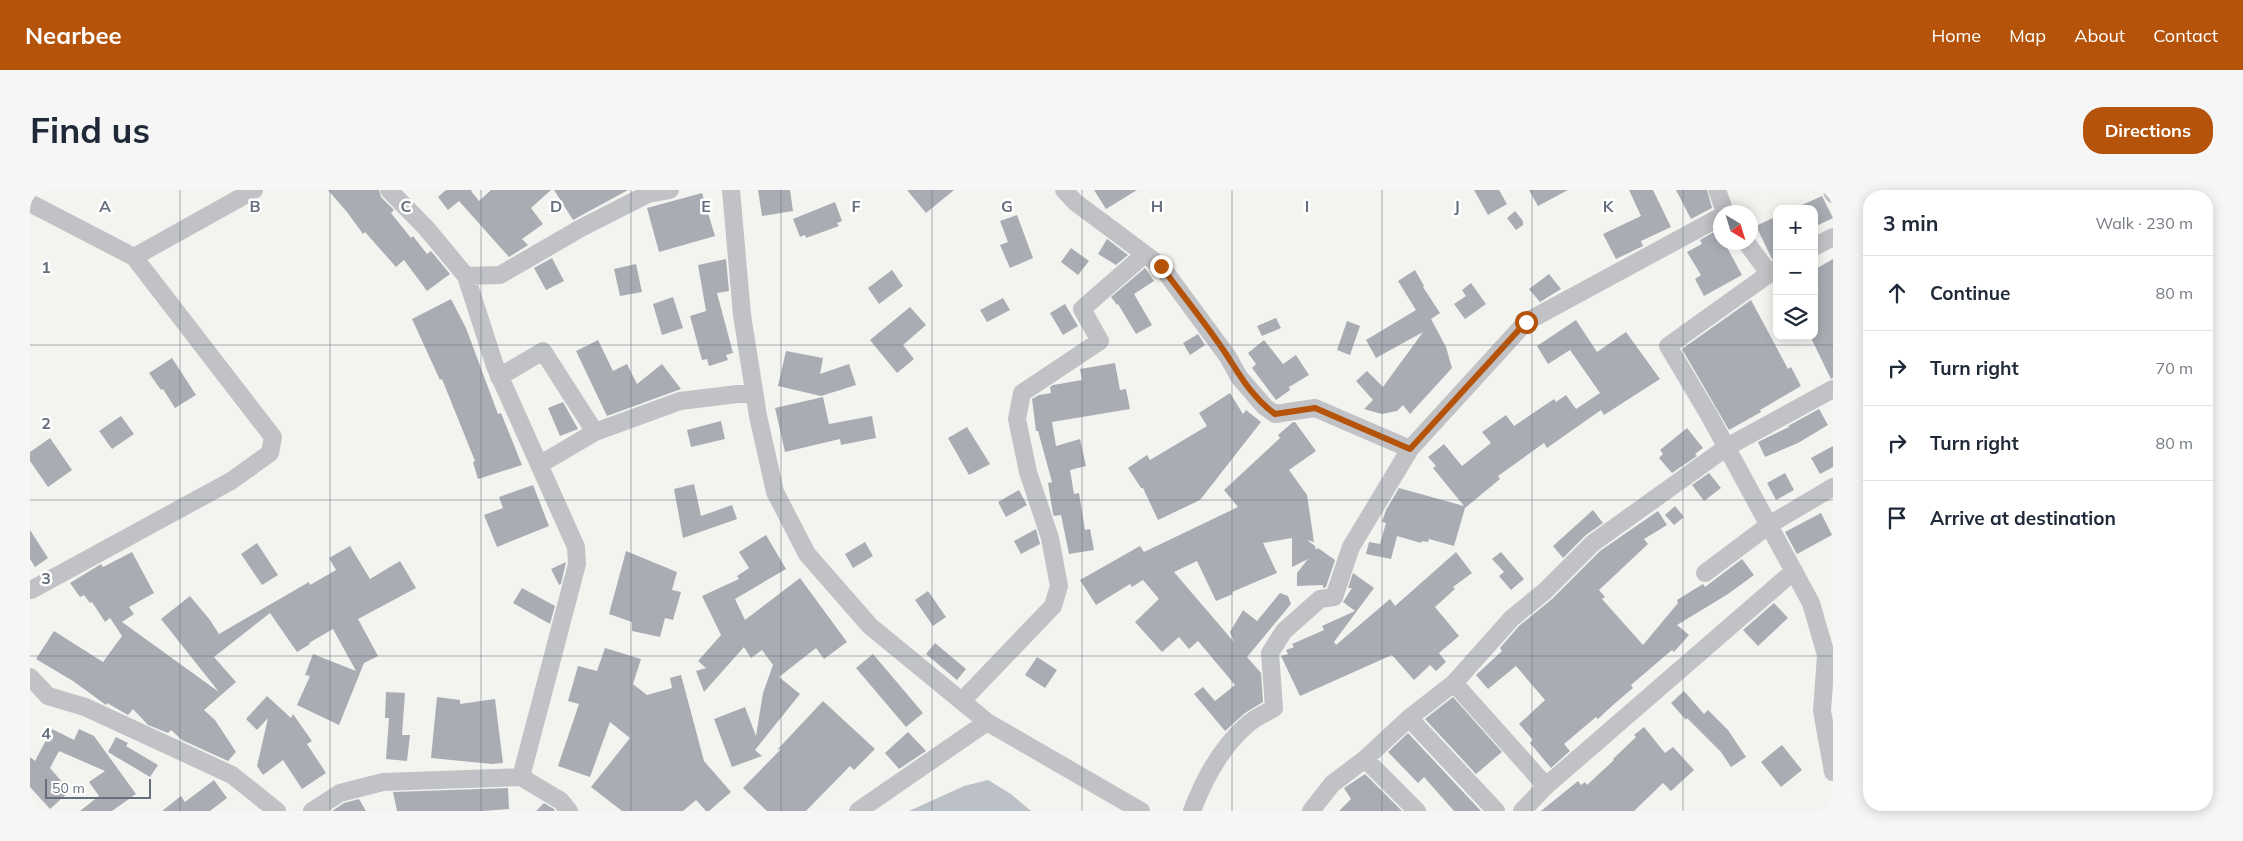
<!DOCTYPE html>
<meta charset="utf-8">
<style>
:root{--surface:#fff;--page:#f6f6f7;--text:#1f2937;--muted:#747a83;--line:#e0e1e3;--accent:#b45309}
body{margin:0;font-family:Mulish,sans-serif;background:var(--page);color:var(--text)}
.controls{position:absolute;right:15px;top:15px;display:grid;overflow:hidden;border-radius:10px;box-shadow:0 2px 12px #0003}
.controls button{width:45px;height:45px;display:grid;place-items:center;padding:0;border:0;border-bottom:1px solid var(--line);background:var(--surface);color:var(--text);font:25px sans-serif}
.compass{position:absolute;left:1683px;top:15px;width:45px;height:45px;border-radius:50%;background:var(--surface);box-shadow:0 2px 12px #0003;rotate:142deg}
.scale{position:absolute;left:15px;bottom:12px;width:106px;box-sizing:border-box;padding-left:5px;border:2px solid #666f7e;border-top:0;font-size:14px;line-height:18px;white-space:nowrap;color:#666f7e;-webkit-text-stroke:4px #fff;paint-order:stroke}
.stop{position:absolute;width:15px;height:15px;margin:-11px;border:4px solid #b45309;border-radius:50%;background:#fff}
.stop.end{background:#b45309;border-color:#fff;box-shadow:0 1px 5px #0008}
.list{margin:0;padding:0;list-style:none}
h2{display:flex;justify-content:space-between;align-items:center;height:65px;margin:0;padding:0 20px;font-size:21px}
h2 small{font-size:16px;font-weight:400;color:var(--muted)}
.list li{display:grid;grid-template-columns:32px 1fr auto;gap:15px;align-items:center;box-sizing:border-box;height:75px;padding:0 20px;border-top:1px solid var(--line)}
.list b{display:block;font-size:19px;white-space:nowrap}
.list em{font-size:16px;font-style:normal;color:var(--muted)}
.icon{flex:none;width:28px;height:28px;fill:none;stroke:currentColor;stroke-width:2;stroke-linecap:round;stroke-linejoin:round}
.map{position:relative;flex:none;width:1803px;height:621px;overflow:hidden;border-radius:20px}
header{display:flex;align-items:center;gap:30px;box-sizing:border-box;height:70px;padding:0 25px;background:var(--accent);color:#fff}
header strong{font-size:24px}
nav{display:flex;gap:28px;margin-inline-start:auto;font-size:18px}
.intro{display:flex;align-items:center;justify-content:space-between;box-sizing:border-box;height:120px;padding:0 30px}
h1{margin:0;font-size:35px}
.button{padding:12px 22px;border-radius:20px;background:var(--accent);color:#fff;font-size:18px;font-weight:700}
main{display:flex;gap:30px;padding:0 30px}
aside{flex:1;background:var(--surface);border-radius:20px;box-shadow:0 2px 12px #0003}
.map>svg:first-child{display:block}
</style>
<header>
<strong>Nearbee</strong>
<nav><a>Home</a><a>Map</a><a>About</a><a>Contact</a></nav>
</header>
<div class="intro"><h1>Find us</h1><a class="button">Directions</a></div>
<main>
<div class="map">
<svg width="1803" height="621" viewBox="0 0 1803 621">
<rect width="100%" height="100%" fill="#f3f4f0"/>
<!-- water -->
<path fill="#bbc1c7" d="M958 590 981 604 1001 621H879L934 596Z"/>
<!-- building -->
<path fill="#a9adb3" d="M298 0H349L351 7 364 20 361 23 381 48 383 46 397 64 401 61 420 84 397 101 374 70 366 77 335 42 333 44 317 22Z
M416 0H442L441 1 449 11 461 0H521L501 18 513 34 492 49 498 55 479 67 429 11 418 20 408 7Z
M524 0H598L543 30Z
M728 0H760L763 21 732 26Z
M877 0H924L896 23Z
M1064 0H1107L1076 19Z
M1444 0H1469L1477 14 1458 25Z
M1499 0H1538L1508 16Z
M1599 0H1623L1641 37 1611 51 1613 56 1586 69 1573 44 1611 26Z
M1646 0H1677L1682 18 1661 29Z
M672 3 685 46 629 62 617 18Z
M1792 6 1803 28 1784 37V19H1763Z
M805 12 812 31 807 33 809 36 776 48 775 45 770 47 763 29Z
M1485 21 1493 31V35L1486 40 1477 28Z
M987 25 1003 68 980 78 970 55 978 52 970 31Z
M1747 26V67L1742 69 1726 36Z
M1690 41V52H1694L1712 85 1674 106 1665 89 1671 85 1657 62 1672 54 1670 50 1684 42 1685 44Z
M1077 49 1098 65 1086 75 1068 64Z
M1041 58 1059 71 1048 85 1031 72Z
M522 68 534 91 516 100 504 78Z
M696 69 699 101 687 103 703 163 696 165 698 170 679 176 677 169 672 170 660 126 676 121 668 75Z
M1803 69V188L1801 189 1780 146H1784V80Z
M606 74 612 102 590 106 584 79Z
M1115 78 1124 91 1104 104 1122 135 1106 144 1088 114 1087 115 1081 107Z
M862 80 873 96 849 114 838 98Z
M1385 80 1394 96 1393 97 1410 123 1401 129 1416 157 1422 178 1380 224 1373 215 1367 221 1352 224 1334 219 1343 210 1326 191 1337 181 1353 197 1393 142 1346 168 1336 150 1386 120 1368 91Z
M1519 84 1531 99 1510 112 1499 99Z
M1441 93 1456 114 1435 129 1424 114 1436 106 1432 100Z
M643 107 653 138 632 145 623 114Z
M973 108 980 120 957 132 950 120Z
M421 109 436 138 468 224 471 223 492 275 448 289 443 272 445 271 412 189 410 190 382 129Z
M1721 110 1758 179 1761 177 1771 196 1730 220 1731 222 1699 240 1652 159Z
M1035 114 1048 136 1033 145 1020 123Z
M880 117 896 135 873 155 884 169 867 183 840 150Z
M1246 128 1251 138 1232 146 1227 136Z
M1546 130 1567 162 1596 142 1630 189 1574 225 1571 220 1517 258 1514 253 1468 286 1470 289 1435 318 1424 356 1399 349 1398 352 1392 351 1391 353 1367 346 1361 369 1336 364 1339 352 1350 354 1356 333 1352 332 1356 320 1369 298 1434 316 1403 278 1406 276 1398 267 1414 254 1432 276 1461 253 1452 242 1476 225 1484 236 1524 209 1526 212 1536 205 1546 219 1570 203 1540 160 1518 174 1507 156Z
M1317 131 1330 136 1320 165 1307 160Z
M1168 144 1175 155 1160 165 1153 153Z
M568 150 583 181 597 174 607 194 632 174 651 199 577 226 546 161Z
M1234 150 1253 174 1266 165 1279 185 1259 197 1260 200 1246 210 1222 178 1226 174 1218 163Z
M756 161 793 168 790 184 819 174 826 195 791 206 748 196Z
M142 168 166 205 145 218 133 199 131 200 119 183Z
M1085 173 1090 200 1096 199 1100 219 1022 232 1026 256 1050 249 1056 276 1040 280 1044 304 1049 303 1055 340 1060 339 1064 360 1039 364 1031 325 1024 326 1023 324 1018 293 1022 292 1008 241H1006L1002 209 1009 205 1021 203 1020 197 1023 195 1052 190 1050 179Z
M1200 203 1213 224 1216 220 1231 232 1170 310 1128 330 1113 298H1111L1098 278 1117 265 1120 270 1177 236 1169 223Z
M793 207 799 234 842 226 846 248 811 255 810 249 755 262 745 218Z
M533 212 548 239 530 246 518 218Z
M1789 219 1798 235 1768 253 1735 267 1728 252 1759 237 1758 236Z
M91 226 104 244 82 259 69 241Z
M691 231 695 249 661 257 657 240Z
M1263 232H1265L1286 261 1259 280 1277 305 1284 352 1277 350 1285 356 1286 360 1288 358 1305 370 1296 397 1293 398V395L1267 396V383L1278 369 1262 377V348L1233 353 1247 383 1202 402 1203 404 1186 411 1167 371 1144 382 1204 452 1200 442 1213 420 1227 431 1250 403 1258 406 1261 414 1217 467 1231 483 1233 512 1215 523 1195 541 1164 504 1173 497 1185 511 1205 495 1168 451 1159 459 1149 447 1132 462 1105 432 1129 409 1113 390 1102 397 1100 394 1066 415 1050 390 1110 356 1114 362 1208 317 1194 300 1250 248 1248 245Z
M937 237 960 274 939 285 918 248Z
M1657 238 1673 258 1665 264 1667 266 1642 283 1629 268 1633 264 1630 260Z
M20 248 42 280 18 297 0 271V262Z
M1803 256V277L1790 284 1781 268Z
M1679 283 1691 298 1674 311 1662 295Z
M1755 283 1764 300 1746 310 1737 293Z
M664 294 671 326 702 315 707 329 653 348 644 299Z
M503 295 519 336 467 357 454 325 473 318 469 307Z
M989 300 997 315 976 327 968 312Z
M1645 316 1654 327 1644 335 1635 325Z
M1563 320 1573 333 1556 345 1533 368 1523 356Z
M1628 321 1637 335 1614 349 1618 354 1569 400 1575 407 1572 409 1613 455 1648 413 1647 410 1673 394 1675 397 1712 369 1724 385 1698 404 1647 435 1659 445 1644 462 1642 460 1601 495 1603 498 1583 515 1568 529 1566 527 1534 554 1540 561 1521 578 1500 553 1503 550 1489 534 1515 510 1486 476 1458 499 1446 485 1472 461 1470 458 1489 436 1522 409 1570 361Z
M1791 323 1802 345 1767 364 1755 342Z
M1006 339 1010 354 991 364 984 351Z
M0 340 18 368 5 377 0 369Z
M736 345 756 379 705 409 715 430 770 388 817 452 794 469 786 458 749 487 770 504 725 560 732 566 702 577 684 529 715 517 726 546 733 503 743 475 732 460 721 468 714 457 674 502 666 481 676 478 668 471 691 445 672 406 709 389 707 386 719 378 709 362Z
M835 352 843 366 823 378 815 364Z
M227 353 248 385 232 395 211 364Z
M320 356 340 389 370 371 386 398 328 429 348 466 334 473 309 535 267 515 280 486 275 485 283 464 326 481 303 439 279 453 280 454 267 462 240 423 184 467 206 492 174 520 185 530 206 562 198 571 152 550 141 540 138 543 118 535 103 519 98 525 77 513 76 515 43 491 6 469 24 441 73 472 92 446 80 428 75 432 62 412 60 413 54 405 50 407 40 393 71 374 73 377 102 362 124 403 99 417 104 424 92 432 189 502 131 429 160 406 180 430 189 444 279 392 280 395 306 380 299 368Z
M596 361 647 382 642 400 651 402 643 430 635 428 630 447 602 441V432L579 424Z
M1426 362 1442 383 1423 397 1425 399 1405 417 1429 446 1409 463 1416 472 1406 481 1400 475 1384 490 1362 465 1270 506 1251 466 1258 464 1256 460 1264 457 1262 454 1294 440 1292 436 1325 421 1313 412 1322 398H1318L1323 383 1344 398 1304 452 1306 455 1360 409 1365 416Z
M1471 362 1494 389 1481 400 1469 386 1474 382 1462 369Z
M536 372 531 394 529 395 521 379Z
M492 398 525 416 520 434 483 413Z
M898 401 916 427 903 436 885 410Z
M1744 413 1758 428 1728 456 1713 440Z
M905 453 936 479 927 490 896 464Z
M575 458 611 469 603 494 617 505 642 498 640 488 651 485 674 571 701 602 679 621H676L666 610 653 621H592L561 597 600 548 580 532 560 587 528 576 549 514 538 511 548 476 567 481Z
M843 464 893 523 876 537 826 478Z
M1007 467 1027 480 1015 498 995 485Z
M1654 501 1674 524 1678 520 1698 540 1716 567 1701 577 1691 562 1657 528 1656 530 1641 513Z
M356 502 375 503 372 545H380L377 571 356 569 359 528H355Z
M237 506 261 528 263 524 282 551 277 554 296 583 272 599 253 570 233 585 227 576 238 528 227 540 216 529Z
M407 507 430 510V514L465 509 473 573 462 574 401 568Z
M1423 507 1472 562 1446 584 1395 529Z
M793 511 845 559 824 580 820 576 776 621H737L713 598 752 558 747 560Z
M1614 537 1635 563 1643 557 1664 580 1641 601 1633 593 1604 621H1511L1548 591 1551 595 1555 592 1557 595 1584 570 1583 569 1606 547 1604 545Z
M22 539 44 550 49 539 64 546 106 604 82 621H50L69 606 59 592 75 581 29 561 20 578 40 601 20 619 0 597V567L5 571Z
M878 542 896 561 869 579 855 563Z
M1378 543 1451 621H1424L1394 587 1388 593 1358 562Z
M86 547 98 553 96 556 128 575 120 587 78 562Z
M1752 555 1772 580 1751 597 1731 572Z
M1335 584 1372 621H1309L1321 609 1314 598Z
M184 590 197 608 180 621H132L151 606 155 612Z
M478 598 479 619 453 621H367L363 602Z
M329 609 336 621H302L314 613Z
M514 613 524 619 525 621H506Z"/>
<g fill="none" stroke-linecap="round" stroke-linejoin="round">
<!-- minor -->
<path stroke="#c0c2c5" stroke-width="18" d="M359 0 397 39 436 86 465 176 546 357 547 374 491 587
M701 0 712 125 728 226 745 302 777 364 840 436 957 532 1111 621
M1034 0 1045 12 1131 76 1198 167 1209 187 1235 217 1245 224 1285 218 1380 259
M1687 0 1695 22
M1802 0 1803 4
M0 13 104 67 243 247 240 263 201 291 1 400
M1716 52 1738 82
M1784 57 1803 47
M104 67 224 0
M1747 78 1638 156 1679 225 1781 413 1796 465 1792 521 1803 582
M436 86 470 85 551 38 618 4 640 0
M469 187 513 161 565 242
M509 275 565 242 650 211 724 202
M1675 383 1739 335 1803 297
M0 487 18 506 55 517 202 585 247 621
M1424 493 1516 596
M932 511 1023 416 1029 396 1020 348 998 282 987 229 992 203 1070 151 1052 119 1115 64
M1379 528 1466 621
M1335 569 1387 621
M282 621 310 603 353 592 491 587 531 611 539 621
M828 621 957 532
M1162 621C1174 589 1192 556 1218 534 1226 527 1236 523 1244 518L1240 463 1254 441 1290 409 1304 407 1321 357 1380 259 1496 132 1690 27
M1281 621 1302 594 1335 569 1379 528 1424 493 1482 428 1515 401 1563 353 1697 257 1803 199
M1492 621 1516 596 1764 381"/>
</g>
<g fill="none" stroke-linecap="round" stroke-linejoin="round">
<!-- route -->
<path stroke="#b45309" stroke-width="6" d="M1131 76C1153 106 1178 136 1198 167 1212 189 1223 208 1245 224L1285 218 1380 259 1496 132"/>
</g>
<!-- grid -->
<path fill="none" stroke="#666f7e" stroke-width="1" stroke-opacity="0.55" d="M150 0V621M300 0V621M451 0V621M601 0V621M751 0V621M902 0V621M1052 0V621M1202 0V621M1352 0V621M1502 0V621M1653 0V621M0 155H1803M0 310H1803M0 466H1803"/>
<g font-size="16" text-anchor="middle" font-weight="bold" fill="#666f7e" stroke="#fff" stroke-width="5" stroke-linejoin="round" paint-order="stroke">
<text x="75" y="22">A</text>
<text x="225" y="22">B</text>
<text x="376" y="22">C</text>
<text x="526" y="22">D</text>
<text x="676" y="22">E</text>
<text x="826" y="22">F</text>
<text x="977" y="22">G</text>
<text x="1127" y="22">H</text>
<text x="1277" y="22">I</text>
<text x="1427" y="22">J</text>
<text x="1578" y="22">K</text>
<text x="16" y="83">1</text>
<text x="16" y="239">2</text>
<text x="16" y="394">3</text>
<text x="16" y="549">4</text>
</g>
</svg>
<div class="controls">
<button>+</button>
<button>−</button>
<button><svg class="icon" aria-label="layers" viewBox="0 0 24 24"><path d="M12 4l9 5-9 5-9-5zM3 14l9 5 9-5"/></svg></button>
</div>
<svg class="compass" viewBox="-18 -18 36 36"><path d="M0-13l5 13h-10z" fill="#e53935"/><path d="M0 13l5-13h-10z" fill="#747a83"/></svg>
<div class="scale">50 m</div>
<div class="stop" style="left:1496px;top:132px"></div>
<div class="stop end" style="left:1131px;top:76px"></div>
</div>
<aside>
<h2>3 min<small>Walk · 230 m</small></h2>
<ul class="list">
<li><svg class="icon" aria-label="ahead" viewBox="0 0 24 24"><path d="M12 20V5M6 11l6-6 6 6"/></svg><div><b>Continue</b></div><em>80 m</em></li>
<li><svg class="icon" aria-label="right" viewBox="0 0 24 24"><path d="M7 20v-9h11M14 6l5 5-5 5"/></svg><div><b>Turn right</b></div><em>70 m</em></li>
<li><svg class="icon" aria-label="right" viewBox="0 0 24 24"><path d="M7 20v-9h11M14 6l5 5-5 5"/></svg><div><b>Turn right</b></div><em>80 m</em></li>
<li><svg class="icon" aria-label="arrive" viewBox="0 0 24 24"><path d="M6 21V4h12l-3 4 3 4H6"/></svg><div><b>Arrive at destination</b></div></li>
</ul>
</aside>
</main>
